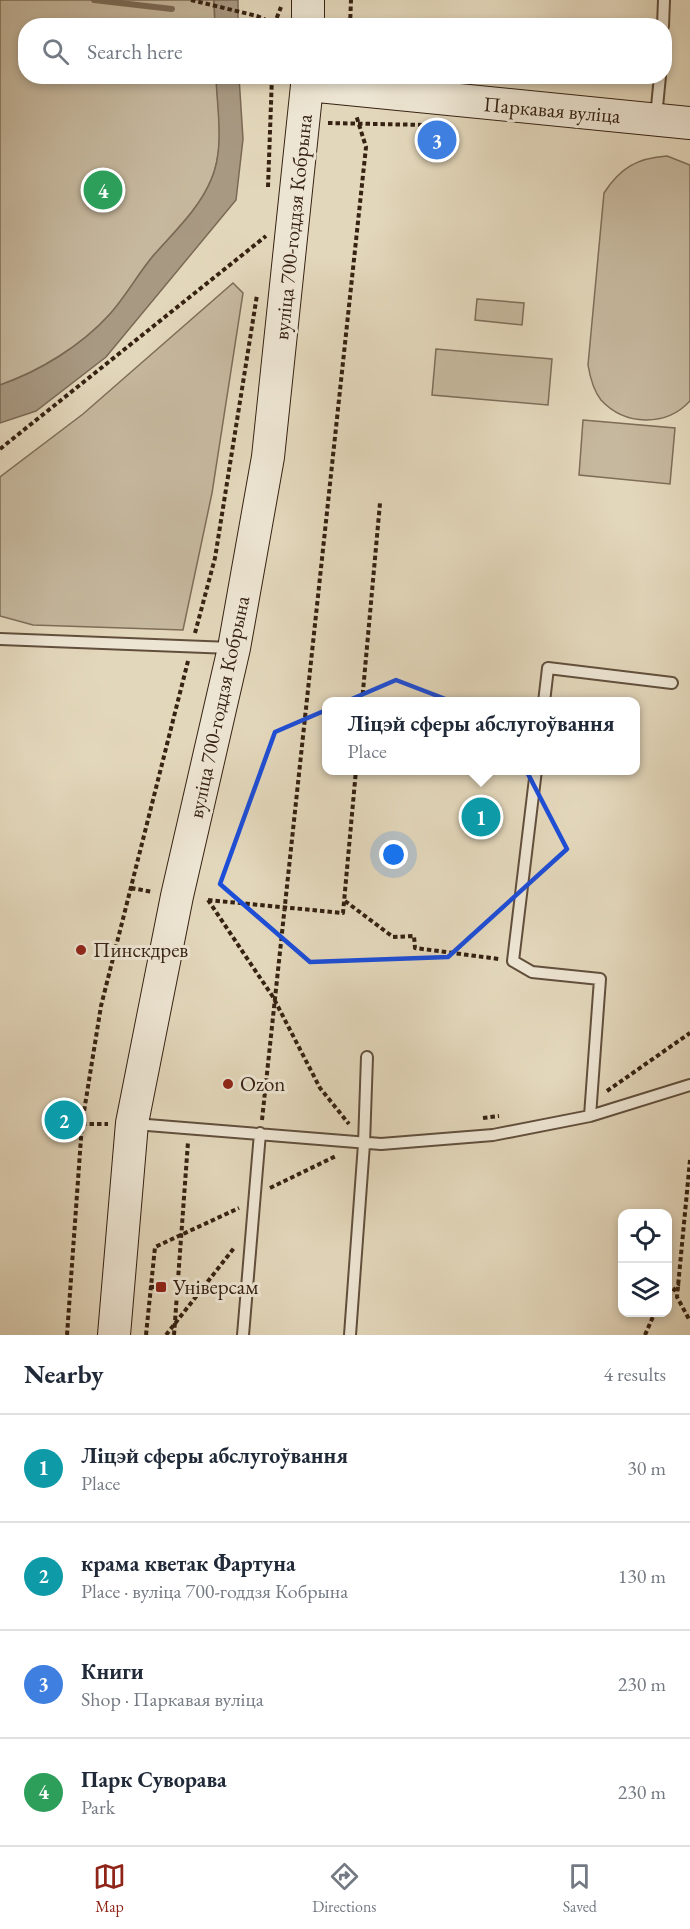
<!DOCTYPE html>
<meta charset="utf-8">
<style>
:root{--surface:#fff;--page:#f6f6f7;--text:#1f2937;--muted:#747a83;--line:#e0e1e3;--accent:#8f2418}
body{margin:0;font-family:"EB Garamond",serif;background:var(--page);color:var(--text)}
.controls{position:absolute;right:18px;bottom:18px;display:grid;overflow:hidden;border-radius:12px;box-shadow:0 3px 9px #0003}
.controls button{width:54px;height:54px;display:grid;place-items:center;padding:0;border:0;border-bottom:2px solid var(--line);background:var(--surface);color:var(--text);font:30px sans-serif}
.you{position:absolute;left:394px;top:855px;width:21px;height:21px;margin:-15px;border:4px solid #fff;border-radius:50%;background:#1a73e8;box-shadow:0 0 0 9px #1a73e833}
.badge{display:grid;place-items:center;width:39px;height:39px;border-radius:50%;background:var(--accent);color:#fff;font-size:20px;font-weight:700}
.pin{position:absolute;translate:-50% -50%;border:3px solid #fff;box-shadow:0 2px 6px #0006}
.popup{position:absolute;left:322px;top:697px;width:318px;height:78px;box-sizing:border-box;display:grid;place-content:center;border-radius:12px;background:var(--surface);filter:drop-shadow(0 2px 4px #0005);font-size:20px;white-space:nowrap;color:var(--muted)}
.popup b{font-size:22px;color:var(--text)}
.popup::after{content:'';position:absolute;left:50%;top:100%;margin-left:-12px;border:12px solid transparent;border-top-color:var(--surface)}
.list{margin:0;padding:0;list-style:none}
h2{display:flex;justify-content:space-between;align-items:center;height:78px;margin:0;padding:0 24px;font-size:26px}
h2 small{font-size:20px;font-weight:400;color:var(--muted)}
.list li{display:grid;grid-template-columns:39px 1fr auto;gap:18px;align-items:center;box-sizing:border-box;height:108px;padding:0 24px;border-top:2px solid var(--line)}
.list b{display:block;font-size:22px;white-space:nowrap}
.list p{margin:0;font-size:20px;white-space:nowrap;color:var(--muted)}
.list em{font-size:20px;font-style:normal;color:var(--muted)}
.icon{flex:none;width:33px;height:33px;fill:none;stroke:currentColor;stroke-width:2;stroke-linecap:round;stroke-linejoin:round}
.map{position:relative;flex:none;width:690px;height:1335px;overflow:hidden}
.search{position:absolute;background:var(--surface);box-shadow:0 3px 9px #0003;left:18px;right:18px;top:18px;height:66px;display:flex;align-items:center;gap:15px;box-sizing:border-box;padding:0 21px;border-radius:24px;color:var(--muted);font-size:22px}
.sheet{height:510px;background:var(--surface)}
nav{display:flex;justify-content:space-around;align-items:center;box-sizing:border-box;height:84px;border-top:2px solid var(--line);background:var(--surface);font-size:16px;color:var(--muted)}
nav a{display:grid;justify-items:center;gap:3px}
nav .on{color:var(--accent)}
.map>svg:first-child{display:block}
</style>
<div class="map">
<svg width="690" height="1335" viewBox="0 0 690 1335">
<rect width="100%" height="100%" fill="#e3d7bb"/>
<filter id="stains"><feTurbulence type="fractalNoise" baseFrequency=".00333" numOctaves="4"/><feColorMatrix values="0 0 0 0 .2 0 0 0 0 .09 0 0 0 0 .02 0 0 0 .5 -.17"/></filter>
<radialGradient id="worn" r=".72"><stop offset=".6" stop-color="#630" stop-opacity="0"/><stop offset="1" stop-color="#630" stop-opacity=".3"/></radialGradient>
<!-- green -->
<path fill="#c6b89e" stroke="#7e6d58" stroke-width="1.5" d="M0 0H214L215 25 26 26V76L216 77C218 109 225 149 211 180 199 209 174 232 153 256 138 274 126 296 110 314 81 346 40 371 0 385Z
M667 156 690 165V401C666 427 625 426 601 400 593 390 590 377 588 365L604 193C620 168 637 158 667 156Z
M233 283 243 293 212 493 183 630 33 625 0 616V477L83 414Z
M477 299 524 303 522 325 475 320Z
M436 349 552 359 548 405 432 395Z
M583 420 675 428 670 484 579 475Z"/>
<!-- water -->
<path fill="#a89982" stroke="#7a6955" stroke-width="1.5" d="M214 0H238V25H215Z
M216 77H239L243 139 236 200 106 357 36 411 0 423V385C40 371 81 346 110 314 126 296 138 274 153 256 174 232 199 209 211 180 225 149 217 109 216 77Z"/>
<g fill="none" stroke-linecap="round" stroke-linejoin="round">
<!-- stream -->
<path stroke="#7a6955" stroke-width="6" d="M94 0 172 9"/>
<!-- lane casing -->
<g stroke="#614f3c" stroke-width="14">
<path id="lane" d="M663 26 664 0
M656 117 660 76
M0 639 231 648
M544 702 548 668 672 683
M536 770 513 961 532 972 600 979 590 1116
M135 1124 381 1144 493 1135 590 1116 690 1085
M243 1335 260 1133
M350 1335 364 1144 367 1057"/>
</g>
<!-- secondary casing -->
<g stroke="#362212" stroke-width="34">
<path id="secondary" d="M308 0V26
M308 85 690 123
M114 1335 132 1123 177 896 234 648 268 457 308 76"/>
</g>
<!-- path -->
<path stroke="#362212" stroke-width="4" stroke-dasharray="4.5 3" stroke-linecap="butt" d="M191 0 257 16 279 26
M274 25 281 7
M350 26 351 0
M328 123 426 125
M268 187 272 76
M0 449 266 236
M195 633 215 558 257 295
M362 702 380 503
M131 888 153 892
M208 900 273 997 320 1088 349 1124
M208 900 343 913 356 770
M345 901 393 937 414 936 415 948 499 959
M607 1091 690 1033
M483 1118 499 1116
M262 1120 366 147 356 115
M82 1124H108
M690 1160 677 1297 690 1321
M270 1188 336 1156
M150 1287H161
M668 1297 679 1284
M67 1335 82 1124 101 1006 188 661
M146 1335 155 1247 239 1208
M166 1335 234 1248
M174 1335 188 1142
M645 1335 655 1312"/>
<!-- lane -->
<use href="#lane" stroke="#ede5d3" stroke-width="10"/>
<!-- secondary -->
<use href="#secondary" stroke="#ede5d3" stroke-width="32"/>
</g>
<!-- marked area -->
<path fill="none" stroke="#1d4ed8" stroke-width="4.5" stroke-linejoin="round" d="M396 680 500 720 567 849 448 957 310 962 220 884 275 732Z"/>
<!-- markers -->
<g fill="#8f2418" stroke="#ede5d3" stroke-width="2">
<circle cx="81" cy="950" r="6"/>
<circle cx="228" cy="1084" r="6"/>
<rect x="155" y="1281" width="12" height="12" rx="3"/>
</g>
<g text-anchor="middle" stroke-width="6" stroke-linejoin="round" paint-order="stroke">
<!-- street labels -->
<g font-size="21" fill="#362212" stroke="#ede5d3">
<text transform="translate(552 110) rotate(5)" y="7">Паркавая вуліца</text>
<text transform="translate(293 227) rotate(-84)" y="7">вуліца 700-годдзя Кобрына</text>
<text transform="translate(219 707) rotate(-78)" y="7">вуліца 700-годдзя Кобрына</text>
</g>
<!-- poi labels -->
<g font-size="21" fill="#362212" stroke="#ede5d3" text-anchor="start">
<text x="93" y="957">Пинскдрев</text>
<text x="240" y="1091">Ozon</text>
<text x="173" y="1294">Універсам</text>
</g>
</g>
<rect width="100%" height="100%" filter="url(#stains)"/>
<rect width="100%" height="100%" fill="url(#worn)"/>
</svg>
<div class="controls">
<button><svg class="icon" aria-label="locate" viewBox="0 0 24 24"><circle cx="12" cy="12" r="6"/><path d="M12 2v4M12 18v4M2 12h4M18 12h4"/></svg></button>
<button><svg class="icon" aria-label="layers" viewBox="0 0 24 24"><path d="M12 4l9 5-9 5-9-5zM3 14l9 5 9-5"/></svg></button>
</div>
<div class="you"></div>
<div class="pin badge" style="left:481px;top:817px;background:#0f9aa8">1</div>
<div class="popup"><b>Ліцэй сферы абслугоўвання</b>Place</div>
<div class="pin badge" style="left:64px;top:1120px;background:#0f9aa8">2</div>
<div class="pin badge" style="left:437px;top:140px;background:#3f7fe0">3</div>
<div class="pin badge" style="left:103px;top:190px;background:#2e9e5b">4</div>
<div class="search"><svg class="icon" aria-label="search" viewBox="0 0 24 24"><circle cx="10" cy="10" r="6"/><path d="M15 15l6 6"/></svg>Search here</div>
</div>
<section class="sheet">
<h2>Nearby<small>4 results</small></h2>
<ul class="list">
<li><span class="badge" style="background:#0f9aa8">1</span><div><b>Ліцэй сферы абслугоўвання</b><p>Place</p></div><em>30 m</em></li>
<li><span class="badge" style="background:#0f9aa8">2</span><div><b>крама кветак Фартуна</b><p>Place · вуліца 700-годдзя Кобрына</p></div><em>130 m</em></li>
<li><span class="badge" style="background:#3f7fe0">3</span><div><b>Книги</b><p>Shop · Паркавая вуліца</p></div><em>230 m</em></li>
<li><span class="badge" style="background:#2e9e5b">4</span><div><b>Парк Суворава</b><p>Park</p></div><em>230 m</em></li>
</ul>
</section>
<nav>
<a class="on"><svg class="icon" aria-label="map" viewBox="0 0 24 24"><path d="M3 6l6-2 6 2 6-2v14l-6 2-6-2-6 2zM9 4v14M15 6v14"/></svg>Map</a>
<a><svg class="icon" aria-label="directions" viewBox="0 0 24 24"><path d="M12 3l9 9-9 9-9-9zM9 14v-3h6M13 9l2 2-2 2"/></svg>Directions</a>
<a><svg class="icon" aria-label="saved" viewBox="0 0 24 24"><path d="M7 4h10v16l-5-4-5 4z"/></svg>Saved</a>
</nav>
